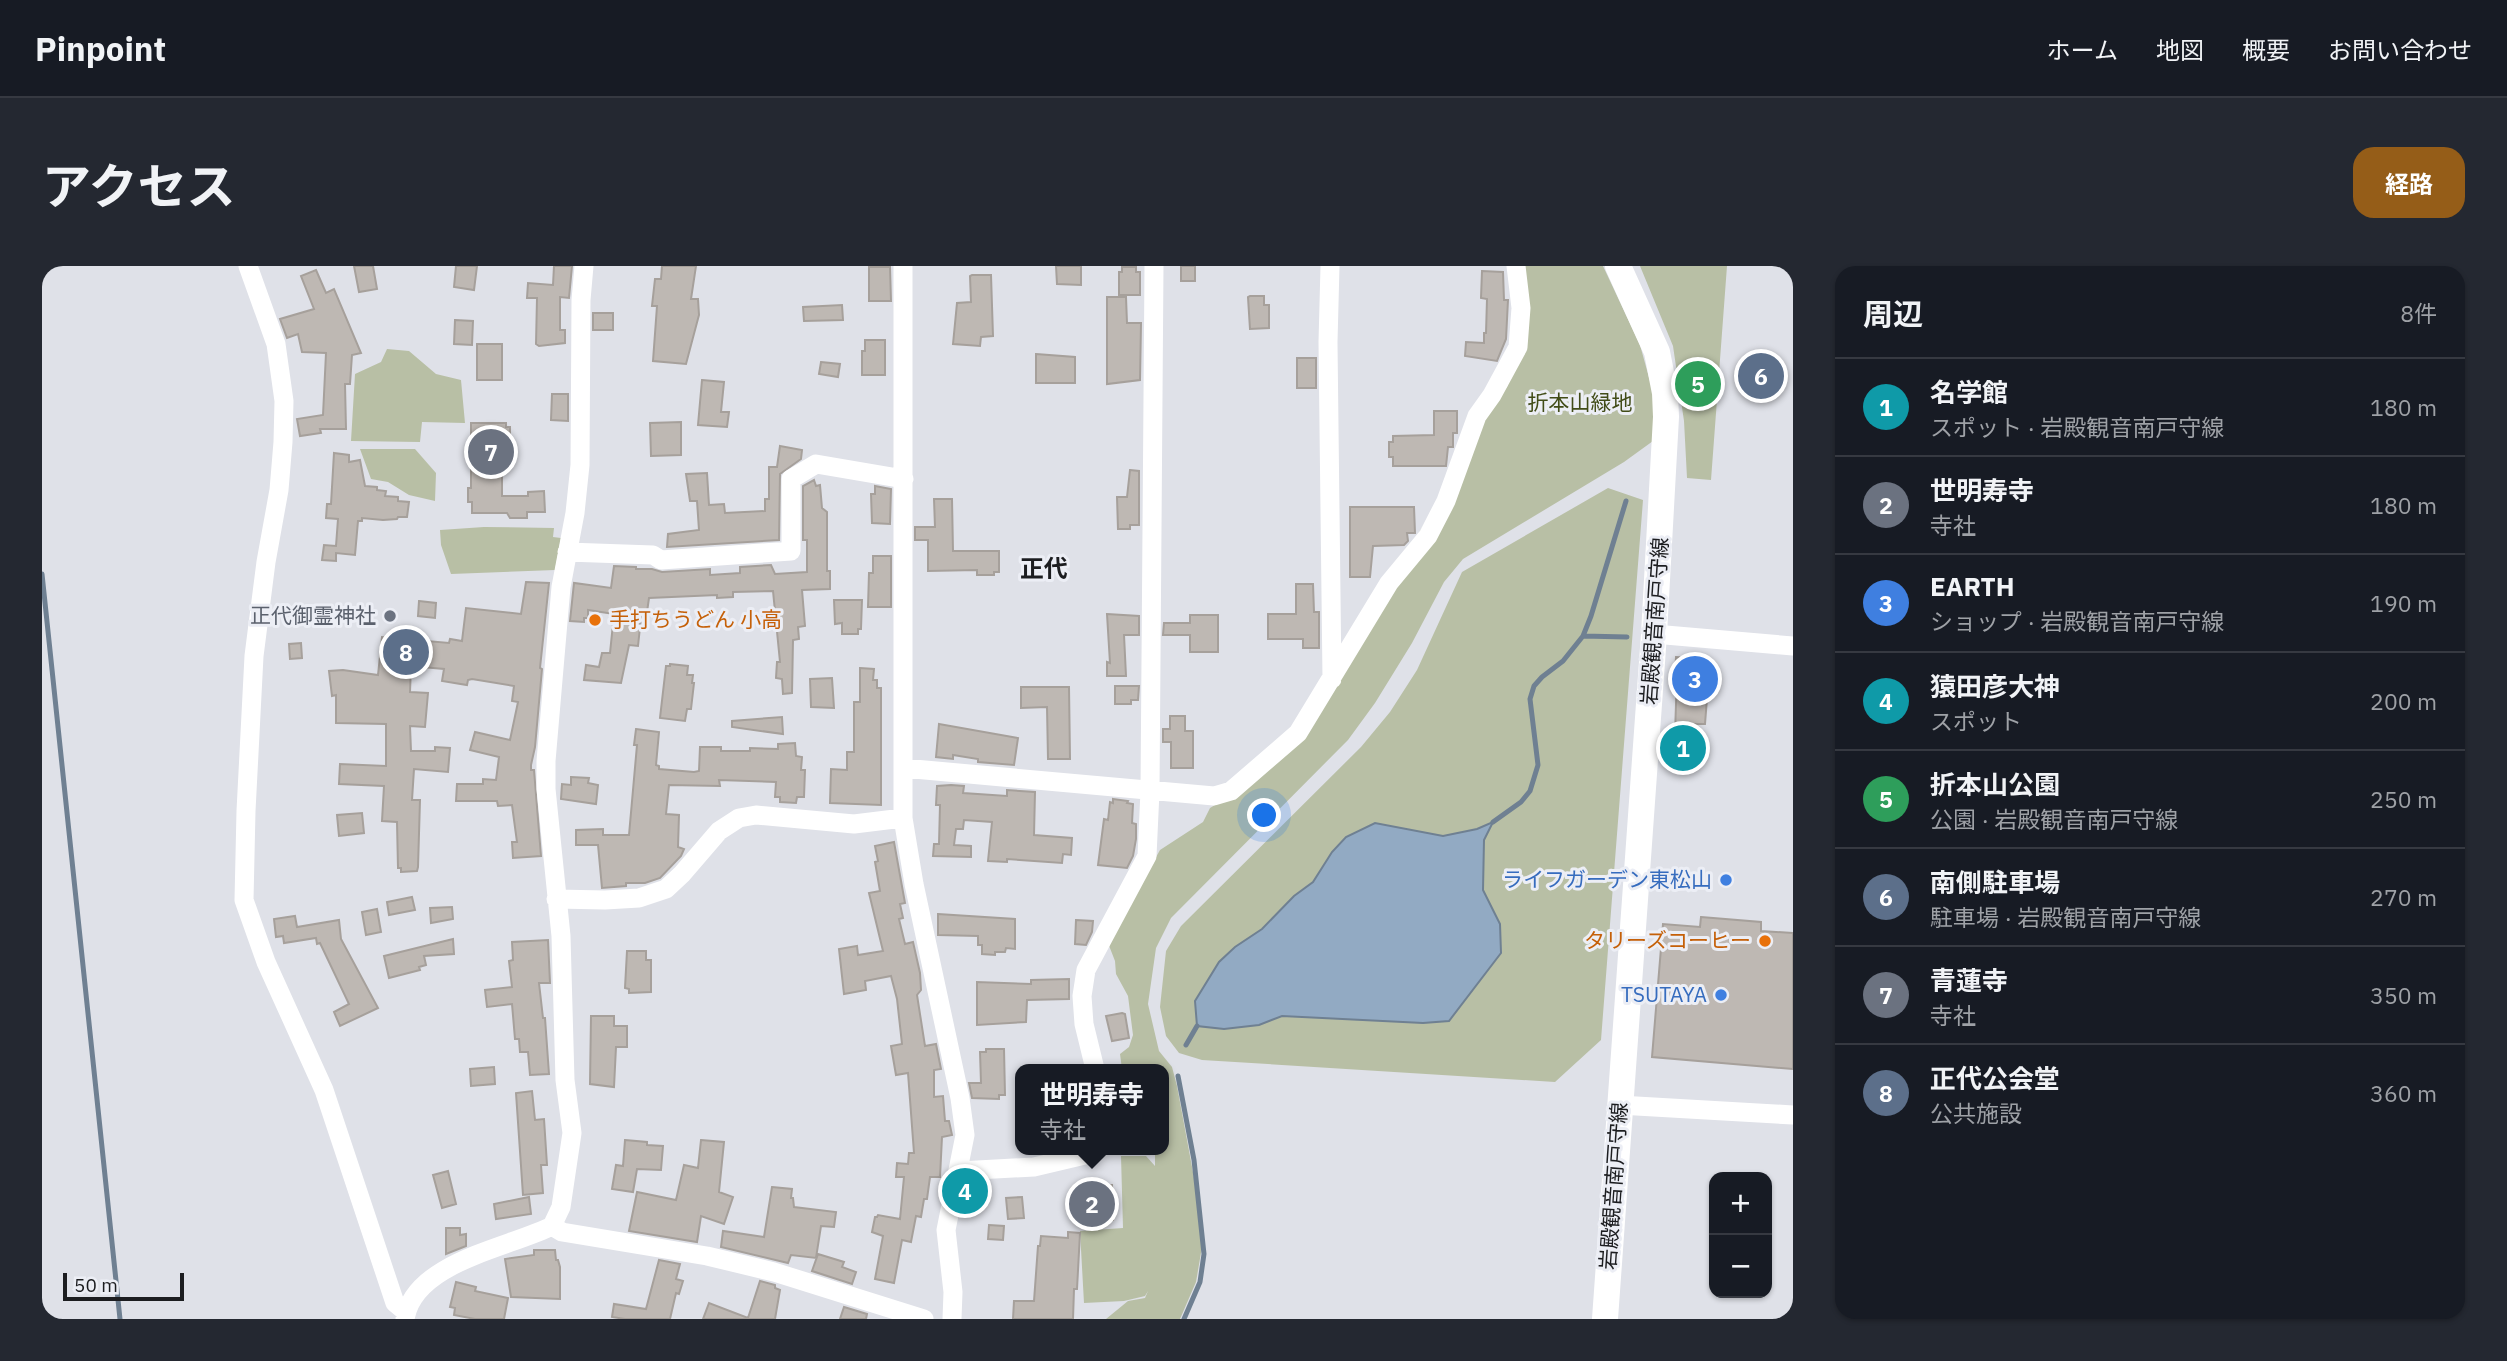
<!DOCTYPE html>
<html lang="ja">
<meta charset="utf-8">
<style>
:root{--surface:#171b24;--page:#242831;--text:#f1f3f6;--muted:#9ea1a6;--line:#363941;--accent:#955d18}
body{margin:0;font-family:"IBM Plex Sans","Noto Sans JP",sans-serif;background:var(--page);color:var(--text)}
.controls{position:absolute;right:21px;bottom:21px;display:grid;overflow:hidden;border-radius:14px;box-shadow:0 2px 5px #0004}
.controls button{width:63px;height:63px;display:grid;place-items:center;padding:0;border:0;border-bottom:2px solid var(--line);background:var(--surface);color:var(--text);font:35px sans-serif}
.scale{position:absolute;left:21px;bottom:18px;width:121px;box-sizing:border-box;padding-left:7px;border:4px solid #1c1d20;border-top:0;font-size:19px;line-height:24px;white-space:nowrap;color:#1c1d20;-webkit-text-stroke:5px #eceef5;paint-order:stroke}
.you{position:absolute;left:1223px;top:550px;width:24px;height:24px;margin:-18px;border:5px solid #fff;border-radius:50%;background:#1a73e8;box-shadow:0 0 0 10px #1a73e833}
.badge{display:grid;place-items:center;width:46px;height:46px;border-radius:50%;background:var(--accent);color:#fff;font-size:23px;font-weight:700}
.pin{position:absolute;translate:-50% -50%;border:4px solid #fff;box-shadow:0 2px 7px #0006}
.popup{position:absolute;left:973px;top:798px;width:154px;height:91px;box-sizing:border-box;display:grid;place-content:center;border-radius:14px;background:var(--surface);filter:drop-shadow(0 2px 5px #0005);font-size:23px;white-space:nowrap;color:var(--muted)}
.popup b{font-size:26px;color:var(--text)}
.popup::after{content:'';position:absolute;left:50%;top:100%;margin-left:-14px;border:14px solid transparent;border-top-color:var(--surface)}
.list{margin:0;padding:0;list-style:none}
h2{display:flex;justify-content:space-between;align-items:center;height:91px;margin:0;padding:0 28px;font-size:30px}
h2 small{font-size:23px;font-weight:400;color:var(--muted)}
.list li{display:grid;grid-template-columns:46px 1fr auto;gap:21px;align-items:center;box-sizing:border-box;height:98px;padding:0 28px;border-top:2px solid var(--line)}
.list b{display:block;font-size:26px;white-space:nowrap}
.list p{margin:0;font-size:23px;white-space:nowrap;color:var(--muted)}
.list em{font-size:23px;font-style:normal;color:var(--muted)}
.map{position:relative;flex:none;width:1751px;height:1053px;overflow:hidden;border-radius:21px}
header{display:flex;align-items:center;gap:42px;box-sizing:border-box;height:98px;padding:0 35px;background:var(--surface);border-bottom:2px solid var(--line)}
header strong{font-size:33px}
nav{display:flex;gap:38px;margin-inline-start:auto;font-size:24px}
.intro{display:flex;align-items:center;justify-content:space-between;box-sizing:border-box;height:168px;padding:0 42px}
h1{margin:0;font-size:49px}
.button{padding:18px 32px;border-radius:21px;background:var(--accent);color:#fff;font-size:24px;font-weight:700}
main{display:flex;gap:42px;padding:0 42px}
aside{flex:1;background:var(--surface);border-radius:21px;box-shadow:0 2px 5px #0004}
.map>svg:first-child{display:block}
</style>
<header>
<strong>Pinpoint</strong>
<nav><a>ホーム</a><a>地図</a><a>概要</a><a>お問い合わせ</a></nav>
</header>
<div class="intro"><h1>アクセス</h1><a class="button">経路</a></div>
<main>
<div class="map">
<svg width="1751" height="1053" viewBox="0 0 1751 1053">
<rect width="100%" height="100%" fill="#dfe1e8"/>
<!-- green -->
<path fill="#b8bfa5" d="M1481 0H1561L1598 79 1611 126V175L1582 196 1421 293 1402 316 1370 377 1333 437 1306 474 1129 652 1114 682 1106 738 1117 785 1130 801 1135 820 1153 917 1160 981 1154 1016 1138 1053H1064L1086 1035 1103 1032 1106 1025 1103 1030 1082 1035 1042 1037 1038 965 1081 962 1079 890H1104L1113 900V884H1122V803H1080L1078 788 1087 781 1091 769 1086 730 1074 708 1073 695 1066 677 1118 584 1161 556 1168 542 1186 531 1272 451 1445 148 1465 121 1473 100Z
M1598 0H1685L1669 214 1645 212 1642 155 1631 80Z
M345 83 367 85 394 108 419 114 423 157 380 156 378 176 309 175 313 108 339 96Z
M318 183H373L394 207 393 235 367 229 346 216 329 213Z
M1566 222 1601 234 1559 774 1513 816 1160 794 1137 787 1124 770 1118 741 1124 685 1139 660 1319 481 1348 446 1375 404 1420 306Z
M442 261 512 262 511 271 519 272 513 304 409 308 399 279 398 264Z"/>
<!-- water -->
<path fill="#92aac3" stroke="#6f8092" stroke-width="2" d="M1451 556 1442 574 1441 624 1458 658 1459 687 1407 755 1381 757 1240 750 1217 759 1182 763 1155 760 1153 735 1177 696 1193 681 1220 663 1252 630 1271 616 1290 586 1304 571 1333 557 1401 570 1435 563Z"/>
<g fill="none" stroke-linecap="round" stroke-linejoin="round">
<!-- stream -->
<path stroke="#6f8092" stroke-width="5" d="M0 308 78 1053
M1541 370 1585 371
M1451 556 1479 536 1488 525 1496 499 1488 433 1492 420 1500 411 1521 395 1541 370 1549 350 1584 235
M1144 779 1155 760
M1136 810 1152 894 1162 988 1158 1016 1142 1053"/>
</g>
<!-- building -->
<path fill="#beb8b3" stroke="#a6a09b" stroke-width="2" d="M312 0H331L335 23 317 26Z
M414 0H435L432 24 412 21Z
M512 0H530L527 32 518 31V64H523V77L497 80 494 78 495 32H485L486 17 511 19Z
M620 0H654L649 33H656L657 49 644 98 611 95 615 40H610L613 13H619Z
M1014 0H1039V19L1015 18Z
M1139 0H1153V15H1139Z
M827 1H848L849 35H827Z
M1080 1H1094V6H1098V29H1077V6H1080Z
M274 4 284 27 292 23 319 87 310 89 308 118H303L304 163H278L279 167 258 170 255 153 281 149 284 87 260 86 256 68 245 72 238 53 272 43 259 10Z
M1440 5 1461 6 1462 34H1466L1464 73 1455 95 1423 90 1424 76 1442 77V67H1444L1445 33 1439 32Z
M930 9H949L951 70 939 71 938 80 911 78 915 37 929 36 928 10Z
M1208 30H1222V39H1227V62L1208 63 1206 31Z
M1065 31H1084L1085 57H1099L1098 114 1065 118Z
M800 39 801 54 762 55 761 41Z
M551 47H571V64H551Z
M413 54 431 55 430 79 412 78Z
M823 74H843V109H820V85H823Z
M435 78H460V114H435Z
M994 88 1033 91V117H994Z
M1255 92H1274V122H1255Z
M779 96 798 98 796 111 777 108Z
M660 114 682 116 679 146H687L685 161 656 159Z
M510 128H526V155L509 154Z
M1392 145H1415V167H1411V181H1406L1404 200H1351V191H1347V176H1351V170L1392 169Z
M639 156V189L609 190 608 157Z
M429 157H464V161H468V190H464V198H460V230H486V226L502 225 503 246H485V252H468L465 247H430V236H426V222H429Z
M738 180 760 184 759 193 738 208 737 274 625 281 626 268 657 264 655 235H648L644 208 665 207 667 239 682 238 683 247 723 245V233H727V201H735Z
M292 187 307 189V196L318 194 323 220 335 221V224L344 225 343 230 356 231V235L367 236 365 251H356L355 253 341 254 320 252V255H316L313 289 294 287V295L280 294 282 279 294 280 296 253 284 252 285 238H289Z
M1088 204 1097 205V259H1088V263H1076L1075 231H1085Z
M772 214 774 220 778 219 780 242 785 246V305H788V323L760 324 763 360 756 361 757 373 751 374 750 427 741 428 740 413 734 412 735 396H738L731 325 691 326V331L675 332V329L607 332 604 353 599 352 596 380 587 379 579 417 542 414 544 399 557 401 560 387H568L572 348 546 344V352H542V356L528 355 532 317 569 322 572 300 594 301V303H610L620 306 668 303V309L698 307V301L729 299 733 308 765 306V274H761V220Z
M833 220 849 223 848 258 830 257 829 228H833Z
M892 233H910L911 285H957V306H952V309H935V304L886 305V274H873V261H893Z
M1308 241H1372L1373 267H1365L1366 275 1362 279 1331 280 1328 311H1308Z
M831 290H849V341H826L827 307H831Z
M484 316 507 317 498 402 500 403 493 481 489 499V504H492L499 590 471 592 470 576H475L470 539 456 540 455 535H414L415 518H441V513L454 514 457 491 428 484 433 466 468 474 476 436 470 435 472 420 430 413 426 414 425 419 400 415 402 403 369 400 368 426 386 427 383 461 368 460 369 485H393V481L408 482 406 506 372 503 370 534H378L376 601 375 605 359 606V602H356L355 556 340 555 342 520 297 518 298 498 344 500V458L294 457V429L290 430 287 405 301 404 336 409 340 371 407 377 408 373 420 375 424 342 479 348Z
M1254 318H1271L1272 346H1277V382H1261V373H1226V348H1254Z
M792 334H820L819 363H816V368H800V357L793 358Z
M377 335 394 337 393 352 376 350Z
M1065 348 1097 350V369H1082L1084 410H1065V396L1068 397Z
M1148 349H1176V386H1148V369H1121L1122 357H1148Z
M259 377 260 392 248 393 247 378Z
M1634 391 1668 394 1663 458H1651L1649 498 1632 497 1635 409H1633Z
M628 398 646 400 645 409H651L650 417H652L649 443H645L643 455 618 452 624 400H628Z
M818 402 832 403 831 414H835V422H839V539L788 537 789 503 805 504V486H812V436H818Z
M790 412 792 442 769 441 768 413Z
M1073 420H1097L1096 434H1089V438H1073Z
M979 421H1027L1028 493H1006L1005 441 979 442Z
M1128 450H1143V465H1151V502H1129V476H1121V463H1128Z
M740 451 741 468 690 461V455Z
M897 458 976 472 972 499 936 496V493L911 489V493L894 491Z
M594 463 617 466 614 499 617 500V503L652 506 657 505 658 481H679V485H708V482L736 483V478L753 477 754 490 760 491 759 504H763L762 531H755L754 537 738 536V531H733L734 516 677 514 678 520 627 519 624 548 637 549 636 581 642 583 639 590 618 612 603 617H584V620L560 622 556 579H534V564L561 563V569H587L595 479H592Z
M529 511 547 512 546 517 556 519 554 538 519 533 520 518 529 519Z
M909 519 922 520 921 527 965 530V524L993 526 992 569 1030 572 1029 589 1021 588 1020 597 965 593V596L946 595 950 556 922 554 921 563H914L912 579 929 580V591L891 590 892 578H897L898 539H894L895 520Z
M1071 533 1086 535 1085 537 1091 538 1090 557 1094 558V573L1091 590 1085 602 1056 599 1062 553 1066 554 1068 536 1071 537Z
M320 547 322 567 297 570 295 549Z
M852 576 863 637 858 638 861 652 857 653 863 678 871 676 878 707 879 724 875 729 883 780 894 778 899 803 892 804V831L901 830 903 855H907L910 869 900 871 898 911H888L885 933H882L879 951 874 950 869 976 860 974 852 1017 833 1013 841 970 830 966 833 951H835L836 949 858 953 862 911H854L855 897 866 898 867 887H872L866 807 854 809 849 780 860 778 855 733 849 710 823 715 824 724 802 728 797 683 815 680 816 689 841 685 827 627 838 625 833 596 836 595 833 580Z
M370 631 373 644 347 649 345 636Z
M410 641 411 653 389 657 388 642Z
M335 643 339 666 324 669 320 646Z
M896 648 973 653V683L964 682 963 686H953V689L940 688V679H936V670L896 669Z
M253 650 255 661 297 654 299 673 336 742 298 760 292 746 307 738 278 677 275 678 274 672 242 677 241 670 234 671 232 653Z
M1659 651 1719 656V665L1751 667V803L1610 791 1621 658 1658 661Z
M1034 654 1051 655 1050 666 1044 679 1033 678Z
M411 673 412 688 382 690 384 699 377 701 378 704 347 712 342 690Z
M506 674 508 717H497L501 752H503L507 808 488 809 486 786H478L477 773H473L470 738 445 741 443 724 470 721 467 695 471 694 470 676Z
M585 685H604V694H609V726L587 727V723L583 722Z
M1027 713V733L985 734 984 756 935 759V716L989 718V714Z
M1080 747 1083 748 1087 772 1070 775 1064 750Z
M549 750H572V760H585V781H574L572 821 548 818Z
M944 783H962L963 829H957V833L930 832 927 817H939L938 786H944Z
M452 801 453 818 429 820 428 803Z
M490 825 493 854 502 853 505 899H499L501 927 481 929 474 827Z
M583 874 605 876V879L621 880 619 904 595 903 591 926 570 923 574 899 581 900Z
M659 874 682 876 677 926 691 931 682 958 659 950 655 976 587 965 595 926 634 934 642 899 656 902Z
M406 905 414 938 400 942 391 909Z
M1070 919 1071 954 1031 955 1030 929H1035V920Z
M730 921 750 923 749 932H751L752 941 794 946 792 961 779 960 774 992 749 989 746 997 679 981 681 965 722 971Z
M487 931 489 948 454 953 452 938Z
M980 931 982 952 966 953 964 932Z
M947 959 962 960 961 974 946 973Z
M404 962H418V969L424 968V980L404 988Z
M1026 966 1038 967 1035 1023H1032L1031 1053H971L972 1035H992L996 980H998L999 970 1026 972Z
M492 984H513L514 994H516L518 1001V1033L469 1031 463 993 492 989Z
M776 988 802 996 800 1001 814 1006 810 1018 770 1005Z
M617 994 638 998 634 1013 641 1015 637 1028 634 1027 628 1053H583L570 1051 572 1038 604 1043Z
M718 1015 733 1019V1022L738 1024 733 1053H661L667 1037 706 1052Z
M414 1016 434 1021 433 1025 466 1032 462 1053H433L412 1049 413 1042 408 1041Z
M802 1041 825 1048 824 1053H798Z"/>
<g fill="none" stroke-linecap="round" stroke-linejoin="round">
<!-- street -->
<path stroke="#fff" stroke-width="19" d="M206 0 234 78 242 135 241 176 237 224 224 296 212 390 204 545 202 634 224 696 282 824 353 1037 364 1046
M861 0V552L872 618 918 832 923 869 904 964 911 1026 910 1053
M1288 0 1286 76 1290 413
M525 286 611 289 619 294 749 285V213L774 198 862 213
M1612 368 1751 380
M861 502 1172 530 1189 525 1256 467 1347 317 1386 270 1404 235 1435 150 1450 129 1476 81 1479 42 1474 0
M514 633 563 634 597 632 624 623 640 608 677 565 697 552 714 549 812 558 861 552
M1053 803 1042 758 1040 730 1044 704 1105 590 1108 525 1112 0
M1577 839 1751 849
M917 905 992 901 1047 888 1052 884
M510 960 520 966 665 990 732 1006 882 1053
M363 1053C372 996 466 982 510 960L519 941 530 867 523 814 519 670 504 523V495L519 321 533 247 538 199 539 34 542 0"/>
<!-- secondary -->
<path stroke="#fff" stroke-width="26" d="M1563 1053 1612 368 1624 151 1623 127 1615 86 1576 0"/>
</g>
<!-- markers -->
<circle fill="#6b7280" stroke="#eceef5" stroke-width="2.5" cx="348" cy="350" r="7"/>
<g fill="#e8710a" stroke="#eceef5" stroke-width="2.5">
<circle cx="553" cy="354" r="7"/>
<circle cx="1723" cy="675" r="7"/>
</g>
<g fill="#3f7fe0" stroke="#eceef5" stroke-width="2.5">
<circle cx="1684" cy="614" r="7"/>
<circle cx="1679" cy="729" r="7"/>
</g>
<g text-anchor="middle" stroke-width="6" stroke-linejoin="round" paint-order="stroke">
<!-- park labels -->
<g font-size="21" fill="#414c18" stroke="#eceef5">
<text x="1538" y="144">折本山緑地</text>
</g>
<!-- worship labels -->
<g font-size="21" fill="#5b616d" stroke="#eceef5" text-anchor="end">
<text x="334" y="357">正代御霊神社</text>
</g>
<!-- food labels -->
<g font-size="21" fill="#c56008" stroke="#eceef5" text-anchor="start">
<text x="567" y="361">手打ちうどん 小高</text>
<text x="1709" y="682" text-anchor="end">タリーズコーヒー</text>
</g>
<!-- street labels -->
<g font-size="21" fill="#1c1d20" stroke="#eceef5">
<text transform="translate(1613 355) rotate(-86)" y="7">岩殿観音南戸守線</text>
<text transform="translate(1572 920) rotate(-86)" y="7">岩殿観音南戸守線</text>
</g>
<!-- shop labels -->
<g font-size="21" fill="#366cbe" stroke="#eceef5" text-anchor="end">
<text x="1670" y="621">ライフガーデン東松山</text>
<text x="1665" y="736">TSUTAYA</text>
</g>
<!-- quarter labels -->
<g font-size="24" font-weight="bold" fill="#1c1d20" stroke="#eceef5">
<text x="1002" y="311">正代</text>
</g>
</g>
</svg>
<div class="controls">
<button>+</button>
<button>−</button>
</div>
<div class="scale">50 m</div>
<div class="you"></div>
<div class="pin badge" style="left:1641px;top:482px;background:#0f9aa8">1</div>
<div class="pin badge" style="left:1050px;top:938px;background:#6b7280">2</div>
<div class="popup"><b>世明寿寺</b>寺社</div>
<div class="pin badge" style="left:1653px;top:413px;background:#3f7fe0">3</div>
<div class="pin badge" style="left:923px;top:925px;background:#0f9aa8">4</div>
<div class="pin badge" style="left:1656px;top:118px;background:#2e9e5b">5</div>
<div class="pin badge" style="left:1719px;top:110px;background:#5c6f8a">6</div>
<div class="pin badge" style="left:449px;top:186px;background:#6b7280">7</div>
<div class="pin badge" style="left:364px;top:386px;background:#5c6f8a">8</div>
</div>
<aside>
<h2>周辺<small>8件</small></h2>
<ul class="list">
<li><span class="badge" style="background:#0f9aa8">1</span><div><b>名学館</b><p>スポット · 岩殿観音南戸守線</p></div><em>180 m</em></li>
<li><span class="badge" style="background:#6b7280">2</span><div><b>世明寿寺</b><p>寺社</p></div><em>180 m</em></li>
<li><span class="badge" style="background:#3f7fe0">3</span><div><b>EARTH</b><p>ショップ · 岩殿観音南戸守線</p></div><em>190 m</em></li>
<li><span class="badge" style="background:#0f9aa8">4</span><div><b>猿田彦大神</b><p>スポット</p></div><em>200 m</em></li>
<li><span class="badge" style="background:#2e9e5b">5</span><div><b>折本山公園</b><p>公園 · 岩殿観音南戸守線</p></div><em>250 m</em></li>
<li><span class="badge" style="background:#5c6f8a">6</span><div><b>南側駐車場</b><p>駐車場 · 岩殿観音南戸守線</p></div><em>270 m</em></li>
<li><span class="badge" style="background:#6b7280">7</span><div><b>青蓮寺</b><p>寺社</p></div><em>350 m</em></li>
<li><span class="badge" style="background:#5c6f8a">8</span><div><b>正代公会堂</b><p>公共施設</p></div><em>360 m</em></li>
</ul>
</aside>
</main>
